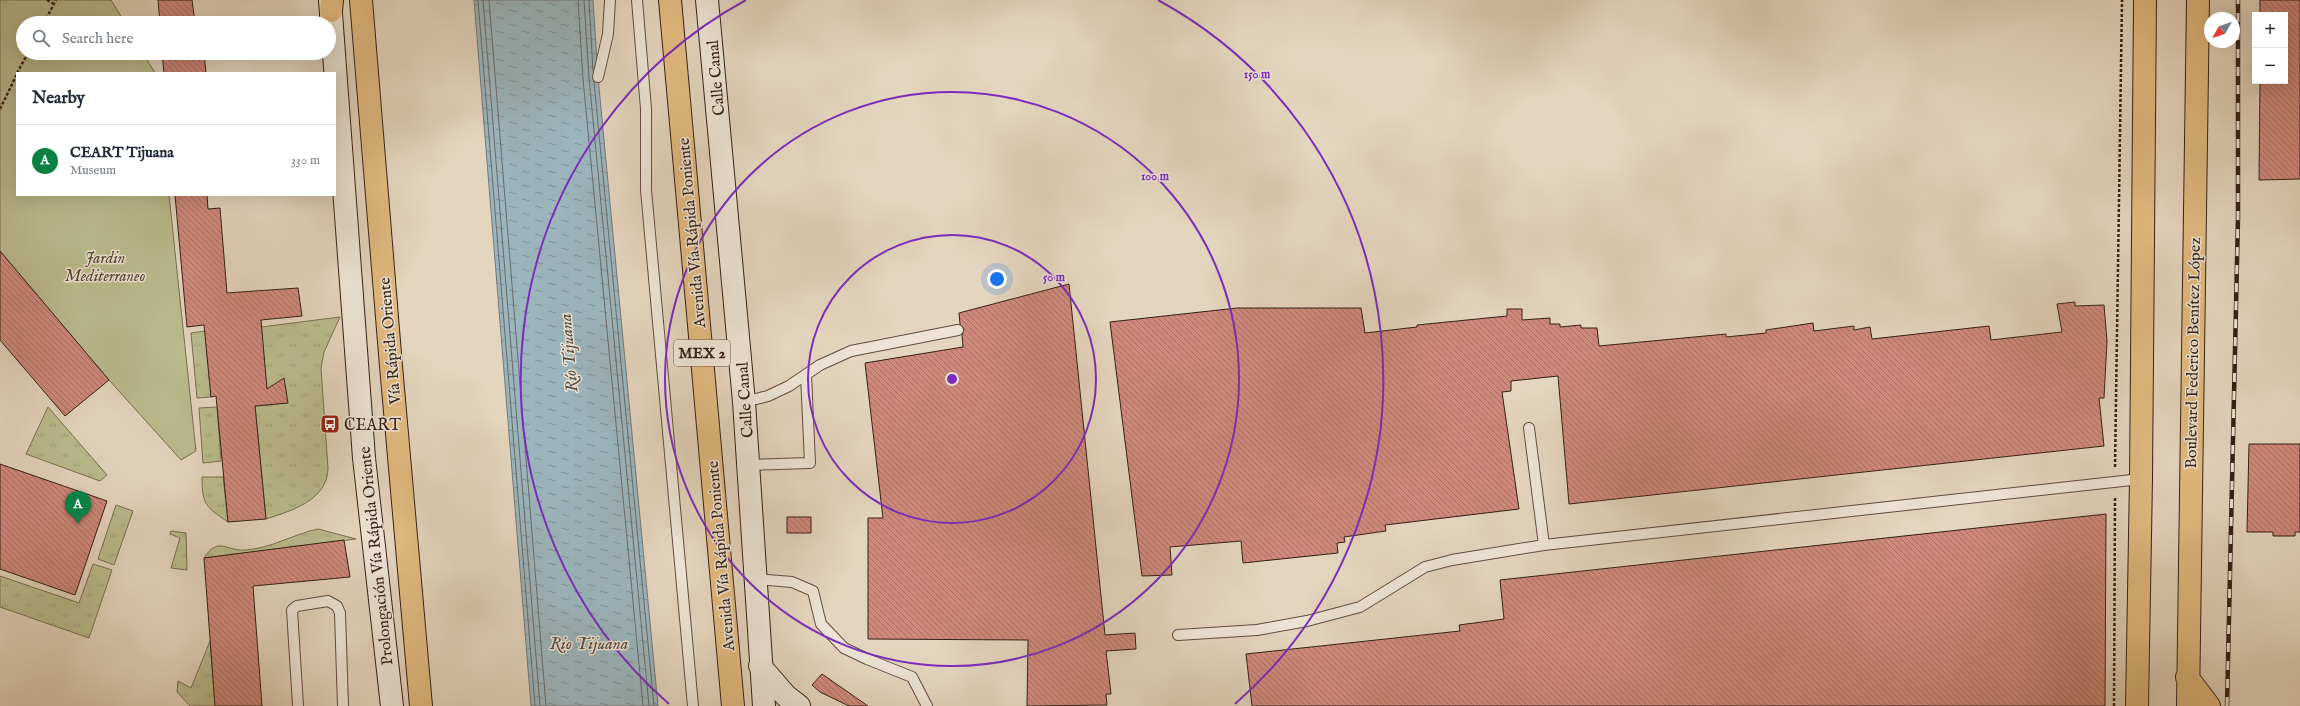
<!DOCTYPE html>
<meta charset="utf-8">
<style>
:root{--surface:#fff;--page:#f6f6f7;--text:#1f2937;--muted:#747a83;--line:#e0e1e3;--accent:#0b8043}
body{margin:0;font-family:"IM FELL English",serif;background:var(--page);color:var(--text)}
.controls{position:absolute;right:12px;top:12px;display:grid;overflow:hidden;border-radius:0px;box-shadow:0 4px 16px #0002}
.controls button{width:36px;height:36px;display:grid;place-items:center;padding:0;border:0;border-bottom:1px solid var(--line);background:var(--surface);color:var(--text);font:20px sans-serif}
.compass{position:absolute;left:2204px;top:12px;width:36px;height:36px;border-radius:50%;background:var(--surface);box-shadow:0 4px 16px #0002;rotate:230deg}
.you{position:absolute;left:997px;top:279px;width:14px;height:14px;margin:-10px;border:3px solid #fff;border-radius:50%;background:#1a73e8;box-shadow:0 0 0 6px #1a73e833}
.badge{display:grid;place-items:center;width:26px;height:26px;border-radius:50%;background:var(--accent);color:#fff;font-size:13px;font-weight:700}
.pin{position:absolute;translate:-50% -33px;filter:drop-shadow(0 1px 2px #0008)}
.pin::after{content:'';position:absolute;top:21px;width:14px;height:12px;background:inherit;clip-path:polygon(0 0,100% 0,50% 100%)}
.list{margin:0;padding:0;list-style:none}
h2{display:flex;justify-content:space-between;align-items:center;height:52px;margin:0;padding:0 16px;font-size:17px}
h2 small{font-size:13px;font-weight:400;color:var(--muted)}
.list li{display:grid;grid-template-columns:26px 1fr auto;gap:12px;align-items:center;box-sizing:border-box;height:72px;padding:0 16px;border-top:1px solid var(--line)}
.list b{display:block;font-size:15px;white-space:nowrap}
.list p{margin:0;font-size:13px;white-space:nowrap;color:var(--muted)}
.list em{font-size:13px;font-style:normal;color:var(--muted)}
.icon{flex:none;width:22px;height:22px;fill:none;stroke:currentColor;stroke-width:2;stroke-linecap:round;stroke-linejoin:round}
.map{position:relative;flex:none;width:2300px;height:706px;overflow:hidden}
.search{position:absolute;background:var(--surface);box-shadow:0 4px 16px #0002;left:16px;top:16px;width:320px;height:44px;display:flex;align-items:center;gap:10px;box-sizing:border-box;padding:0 14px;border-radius:22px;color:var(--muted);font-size:15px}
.panel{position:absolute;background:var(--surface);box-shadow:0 4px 16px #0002;left:16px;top:72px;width:320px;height:124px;border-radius:0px}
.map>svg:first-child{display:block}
</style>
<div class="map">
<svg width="2300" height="706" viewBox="0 0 2300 706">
<defs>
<pattern id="grass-tufts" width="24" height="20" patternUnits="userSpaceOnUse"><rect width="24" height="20" fill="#babc8e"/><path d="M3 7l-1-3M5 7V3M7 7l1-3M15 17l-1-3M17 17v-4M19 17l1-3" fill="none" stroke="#a0a17a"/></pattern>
<pattern id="water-ripples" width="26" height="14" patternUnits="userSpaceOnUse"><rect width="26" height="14" fill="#9bb5bd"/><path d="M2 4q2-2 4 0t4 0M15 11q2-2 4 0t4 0" fill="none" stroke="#7f9399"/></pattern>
<pattern id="building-back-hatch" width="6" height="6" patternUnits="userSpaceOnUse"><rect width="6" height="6" fill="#cf897c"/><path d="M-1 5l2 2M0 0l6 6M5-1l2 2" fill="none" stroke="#a96f65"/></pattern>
</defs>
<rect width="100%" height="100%" fill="#e4d5be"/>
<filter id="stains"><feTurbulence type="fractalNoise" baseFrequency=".005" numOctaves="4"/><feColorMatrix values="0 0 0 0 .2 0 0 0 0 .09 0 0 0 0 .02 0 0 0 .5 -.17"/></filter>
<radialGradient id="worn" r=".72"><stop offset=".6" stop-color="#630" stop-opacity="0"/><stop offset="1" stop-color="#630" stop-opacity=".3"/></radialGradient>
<!-- grass -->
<path fill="url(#grass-tufts)" stroke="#786e52" d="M340 317 324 352 321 368 328 468C328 500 291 511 266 519L255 406 287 403 267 392 261 327Z
M205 331 211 397 197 398 191 333Z
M48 407 107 475 100 481 26 454Z
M217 407 221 461 203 463 199 408Z
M202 477H223L228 522C206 507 202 505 202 477Z
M116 505 133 511 114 565 98 559Z
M318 529 356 539 204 558C218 536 226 551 244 550 271 549 293 534 318 529Z
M171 531 186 533 187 570 171 568 180 538 170 534Z
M93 564 112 570 89 638 0 607V576L79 603Z
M210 641 215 706H190L177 692 178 681 191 688Z"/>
<!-- green -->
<path fill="#babc8e" stroke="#786e52" d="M0 0H111L125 23H23V53H143L155 73H17V195H169L196 451 181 460 109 380 0 251Z"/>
<!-- water -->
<path fill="url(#water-ripples)" stroke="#72797a" d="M474 0H593L598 77 658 706H531Z"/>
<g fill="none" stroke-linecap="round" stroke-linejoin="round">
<!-- shore -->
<path stroke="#686a6a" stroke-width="1" d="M478 0 535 706
M483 0 540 706
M489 0 546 706
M578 0 583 79 643 706
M584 0 589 78 649 706
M589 0 593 71
M594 82 654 706"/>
</g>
<!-- building -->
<path fill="url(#building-back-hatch)" stroke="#351f16" d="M158 0H192L195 23H160Z
M2260 0H2300V179L2259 180 2260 81H2285V15H2260Z
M162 53H204L206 73H164Z
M175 195H207L208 209 220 208 227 293 298 288 302 316 261 320 267 389 284 378 288 403 255 406 266 519 228 522 216 396 211 397 204 325 187 327Z
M0 251 109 380 65 416 0 340Z
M1069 284 1105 635 1135 633 1136 649 1106 651 1111 694H1106L1107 705 1027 706 1028 640 868 639V518H883L865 363 963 347 962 335 964 329 960 324 959 313Z
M2075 302V306L2104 305 2107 341 2104 398H2099L2104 446 1569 504 1558 376 1511 381V391L1502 392 1519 509 1385 525 1386 531 1344 537 1345 542 1337 543 1338 553 1243 563 1241 541 1170 547 1172 575 1142 576 1110 322 1237 308H1361L1365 333 1417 327V325L1507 316V309H1522V320L1550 318V324H1560V327L1581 325V328H1597L1599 346 1726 334V337L1766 333V330L1813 323 1814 331 1854 326V330L1870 327 1872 339 1989 326 1991 340 2062 332 2057 304Z
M2249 444H2300V532H2295V536H2273V532H2247Z
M0 464 107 501 75 595 0 569Z
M2106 514 2105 706H1252L1246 654 1460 631 1459 625 1504 619 1500 580Z
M787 517H811V533H787Z
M344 540 350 577 253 586 262 706H215L204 558Z
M822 674 868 706H849L820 692 812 685Z"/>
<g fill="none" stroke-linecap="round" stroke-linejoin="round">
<!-- service casing -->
<g stroke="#614c40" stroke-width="12">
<path id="service" d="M637 0 646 109V190L693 706
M598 77 608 34 610 0
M744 402 768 396 789 386 820 365 851 351 958 330
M1529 428 1544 545
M748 465 810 463 806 375
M755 579 792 582 813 591 821 624 844 648 867 659 912 677 927 706
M1178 635 1257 630 1307 621 1360 607 1425 567 1452 560 1544 545 2141 479
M298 706 292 610 297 606 328 601 337 606 340 613 343 706"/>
</g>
<!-- secondary casing -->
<g stroke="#351f16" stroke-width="24">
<path id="secondary" d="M330 0 364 458 392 706
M707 0 744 402 764 706
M760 666 786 696 799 706"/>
</g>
<!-- primary casing -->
<g stroke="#351f16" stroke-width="24">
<path id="primary" d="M2187 677 2209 706
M2137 706 2141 479 2145 0
M2188 706 2198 0"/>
</g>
<!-- trunk casing -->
<g stroke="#351f16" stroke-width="24">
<path id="trunk" d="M361 0 391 366 421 706
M670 0 733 706
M331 11 332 0"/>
</g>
<!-- path -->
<path stroke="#351f16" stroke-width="2.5" stroke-dasharray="3 2" stroke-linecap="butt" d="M47 0 54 4
M44 23 56 0
M17 73 28 53
M0 109 17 74
M2115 467 2122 0
M2114 706 2115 496"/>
<!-- service -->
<use href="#service" stroke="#ede4d5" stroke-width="10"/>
<!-- secondary -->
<use href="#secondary" stroke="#ede4d5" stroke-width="22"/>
<!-- primary -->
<use href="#primary" stroke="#e2ba7f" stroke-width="22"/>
<!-- trunk -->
<use href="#trunk" stroke="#e2ba7f" stroke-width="22"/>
<!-- rail casing -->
<g stroke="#351f16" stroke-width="4.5">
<path id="rail" d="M2227 706 2238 218V0"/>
</g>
<!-- rail -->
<use href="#rail" stroke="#ede4d5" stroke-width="3" stroke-dasharray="9" stroke-linecap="butt"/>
</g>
<!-- distance rings -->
<g fill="none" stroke="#7b2cbf" stroke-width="2">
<circle cx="952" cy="379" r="144"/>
<circle cx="952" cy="379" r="287"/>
<path d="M669 704A431 431 0 0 1 746 0M1158 0A431 431 0 0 1 1235 704"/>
</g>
<!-- icons -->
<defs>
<g id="bus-square" transform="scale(1)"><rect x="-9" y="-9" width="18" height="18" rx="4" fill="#8f2418" stroke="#ede4d5"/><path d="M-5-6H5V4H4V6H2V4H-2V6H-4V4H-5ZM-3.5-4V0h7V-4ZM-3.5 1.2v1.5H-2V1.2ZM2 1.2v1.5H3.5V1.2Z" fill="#fff"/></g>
</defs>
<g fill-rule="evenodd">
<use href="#bus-square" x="330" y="424"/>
</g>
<g text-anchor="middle" stroke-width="3" stroke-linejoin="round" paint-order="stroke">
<!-- shield labels -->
<rect fill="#ede4d5" stroke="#6c5a4f" stroke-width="1" x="674" y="340" width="56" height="26" rx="3"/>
<g font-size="15" font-weight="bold" fill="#351f16">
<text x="702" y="358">MEX 2</text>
</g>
<!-- street labels -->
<g font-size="16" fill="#351f16" stroke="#ede4d5">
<text transform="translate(715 78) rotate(-95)" y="6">Calle Canal</text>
<text transform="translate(691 233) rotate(-95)" y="6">Avenida Vía Rápida Poniente</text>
<text transform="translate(389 341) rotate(-95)" y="6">Vía Rápida Oriente</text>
<text transform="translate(2192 353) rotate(-89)" y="6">Boulevard Federico Benítez López</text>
<text transform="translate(744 400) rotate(-94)" y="6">Calle Canal</text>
<text transform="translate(375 556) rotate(-96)" y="6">Prolongación Vía Rápida Oriente</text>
<text transform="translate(720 556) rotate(-95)" y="6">Avenida Vía Rápida Poniente</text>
</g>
<!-- park labels -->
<g font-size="16" font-style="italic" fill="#564634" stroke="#ede4d5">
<text x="105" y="263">Jardin<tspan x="105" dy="18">Mediterraneo</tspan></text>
</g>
<!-- poi labels -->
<g font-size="16" fill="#351f16" stroke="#ede4d5" text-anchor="start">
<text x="344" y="430">CEART</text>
</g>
<!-- water labels -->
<g font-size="17" font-style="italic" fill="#544c48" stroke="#ede4d5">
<text transform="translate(568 353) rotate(-95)" y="6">Río Tijuana</text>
<text x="589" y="649">Rio Tijuana</text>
</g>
</g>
<circle cx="952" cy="379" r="6" fill="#7b2cbf" stroke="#ede4d5" stroke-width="2"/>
<g font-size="12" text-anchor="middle" font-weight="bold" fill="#7b2cbf" stroke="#ede4d5" stroke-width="3" stroke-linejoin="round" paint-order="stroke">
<text x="1257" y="78">150 m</text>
<text x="1155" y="180">100 m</text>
<text x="1054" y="281">50 m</text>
</g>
<rect width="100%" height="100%" filter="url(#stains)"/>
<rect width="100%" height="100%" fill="url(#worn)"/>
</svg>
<div class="controls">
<button>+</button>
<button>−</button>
</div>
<svg class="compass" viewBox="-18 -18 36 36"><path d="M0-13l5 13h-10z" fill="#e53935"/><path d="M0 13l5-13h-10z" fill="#747a83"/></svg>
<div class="you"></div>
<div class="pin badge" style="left:78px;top:524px">A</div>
<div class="search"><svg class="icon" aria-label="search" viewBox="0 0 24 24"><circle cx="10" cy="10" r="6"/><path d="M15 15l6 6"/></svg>Search here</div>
<section class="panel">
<h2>Nearby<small></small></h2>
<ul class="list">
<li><span class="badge">A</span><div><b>CEART Tijuana</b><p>Museum</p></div><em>330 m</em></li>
</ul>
</section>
</div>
